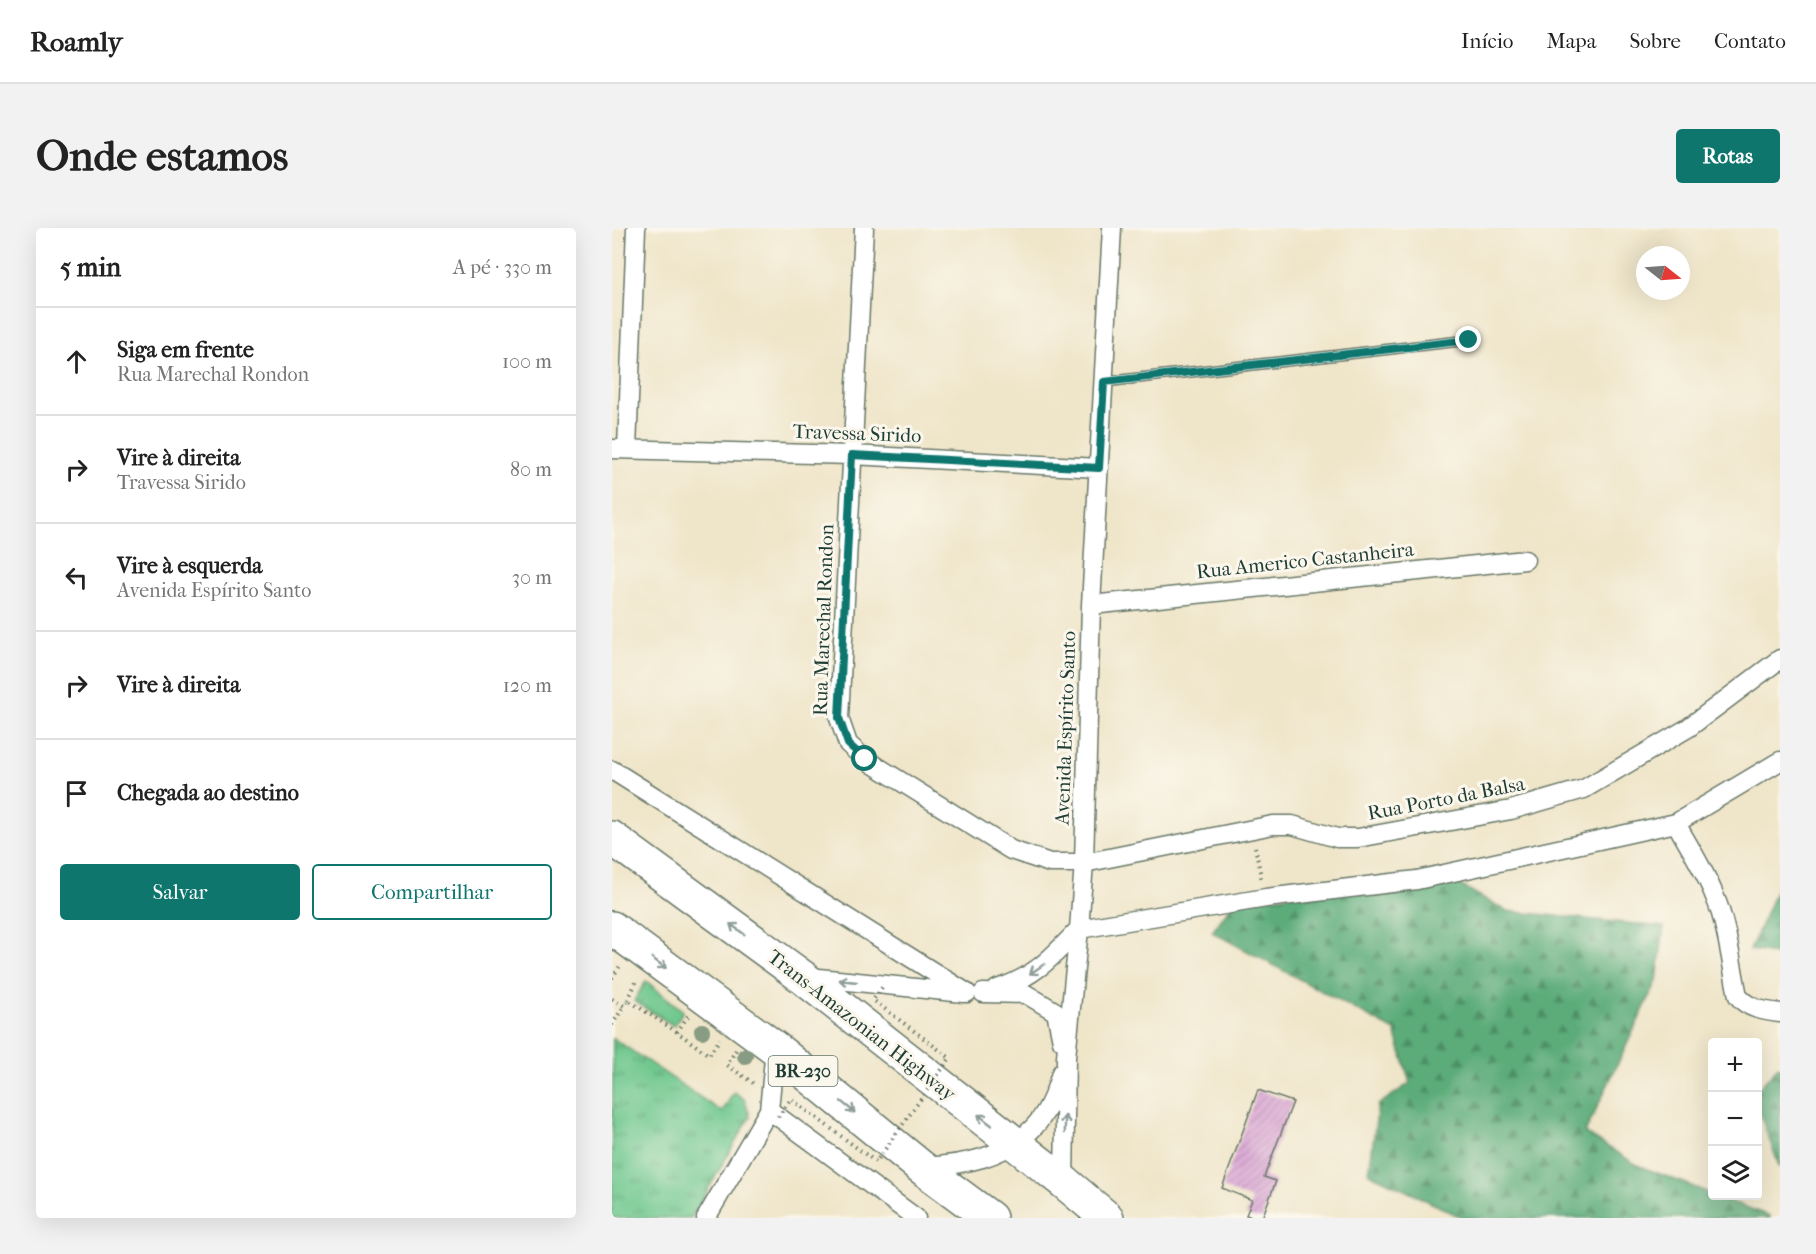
<!DOCTYPE html>
<html lang="pt">
<meta charset="utf-8">
<style>
:root{--surface:#fff;--page:#f2f2f2;--text:#222;--muted:#767676;--line:#e0e0e0;--accent:#0f766e}
body{margin:0;font-family:"IM FELL French Canon",serif;background:var(--page);color:var(--text)}
.controls{position:absolute;right:18px;bottom:18px;display:grid;overflow:hidden;border-radius:6px;box-shadow:0 6px 24px #0002}
.controls button{width:54px;height:54px;display:grid;place-items:center;padding:0;border:0;border-bottom:2px solid var(--line);background:var(--surface);color:var(--text);font:30px sans-serif}
.compass{position:absolute;left:1024px;top:18px;width:54px;height:54px;border-radius:50%;background:var(--surface);box-shadow:0 6px 24px #0002;rotate:107deg}
.stop{position:absolute;width:18px;height:18px;margin:-14px;border:4px solid #0f766e;border-radius:50%;background:#fff}
.stop.end{background:#0f766e;border-color:#fff;box-shadow:0 2px 6px #0008}
.list{margin:0;padding:0;list-style:none}
h2{display:flex;justify-content:space-between;align-items:center;height:78px;margin:0;padding:0 24px;font-size:26px}
h2 small{font-size:20px;font-weight:400;color:var(--muted)}
.list li{display:grid;grid-template-columns:39px 1fr auto;gap:18px;align-items:center;box-sizing:border-box;height:108px;padding:0 24px;border-top:2px solid var(--line)}
.list b{display:block;font-size:22px;white-space:nowrap}
.list p{margin:0;font-size:20px;white-space:nowrap;color:var(--muted)}
.list em{font-size:20px;font-style:normal;color:var(--muted)}
.actions{display:flex;gap:12px;padding:18px 24px}
.actions a{flex:1;padding:14px 0;border:2px solid var(--accent);border-radius:6px;text-align:center;font-size:21px;color:var(--accent)}
.actions .main{background:var(--accent);color:#fff}
.icon{flex:none;width:33px;height:33px;fill:none;stroke:currentColor;stroke-width:2;stroke-linecap:round;stroke-linejoin:round}
.map{position:relative;flex:none;width:1168px;height:990px;overflow:hidden;border-radius:6px}
header{display:flex;align-items:center;gap:36px;box-sizing:border-box;height:84px;padding:0 30px;background:var(--surface);border-bottom:2px solid var(--line)}
header strong{font-size:28px}
nav{display:flex;gap:33px;margin-inline-start:auto;font-size:21px}
.intro{display:flex;align-items:center;justify-content:space-between;box-sizing:border-box;height:144px;padding:0 36px}
h1{margin:0;font-size:42px}
.button{padding:15px 27px;border-radius:6px;background:var(--accent);color:#fff;font-size:21px;font-weight:700}
main{display:flex;gap:36px;padding:0 36px}
aside{flex:1;background:var(--surface);border-radius:6px;box-shadow:0 6px 24px #0002}
.map>svg:first-child{display:block}
</style>
<header>
<strong>Roamly</strong>
<nav><a>Início</a><a>Mapa</a><a>Sobre</a><a>Contato</a></nav>
</header>
<div class="intro"><h1>Onde estamos</h1><a class="button">Rotas</a></div>
<main>
<aside>
<h2>5 min<small>A pé · 330 m</small></h2>
<ul class="list">
<li><svg class="icon" aria-label="ahead" viewBox="0 0 24 24"><path d="M12 20V5M6 11l6-6 6 6"/></svg><div><b>Siga em frente</b><p>Rua Marechal Rondon</p></div><em>100 m</em></li>
<li><svg class="icon" aria-label="right" viewBox="0 0 24 24"><path d="M7 20v-9h11M14 6l5 5-5 5"/></svg><div><b>Vire à direita</b><p>Travessa Sirido</p></div><em>80 m</em></li>
<li><svg class="icon" aria-label="left" viewBox="0 0 24 24"><path d="M17 20v-9H6M10 6l-5 5 5 5"/></svg><div><b>Vire à esquerda</b><p>Avenida Espírito Santo</p></div><em>30 m</em></li>
<li><svg class="icon" aria-label="right" viewBox="0 0 24 24"><path d="M7 20v-9h11M14 6l5 5-5 5"/></svg><div><b>Vire à direita</b></div><em>120 m</em></li>
<li><svg class="icon" aria-label="arrive" viewBox="0 0 24 24"><path d="M6 21V4h12l-3 4 3 4H6"/></svg><div><b>Chegada ao destino</b></div></li>
</ul>
<div class="actions"><a class="main">Salvar</a><a>Compartilhar</a></div>
</aside>
<div class="map">
<svg width="1168" height="990" viewBox="0 0 1168 990">
<defs>
<pattern id="grass-tufts" width="24" height="20" patternUnits="userSpaceOnUse" patternTransform="scale(1.5)"><rect width="24" height="20" fill="#70c88e"/><path d="M3 7l-1-3M5 7V3M7 7l1-3M15 17l-1-3M17 17v-4M19 17l1-3" fill="none" stroke="#5ba475"/></pattern>
<pattern id="forest-firs" width="22" height="20" patternUnits="userSpaceOnUse" patternTransform="scale(1.5)"><rect width="22" height="20" fill="#5cac79"/><path d="M5 1l3.5 6h-7zM16 11l3.5 6h-7z" fill="#4b8d64"/></pattern>
<pattern id="building-hatch" width="6" height="6" patternUnits="userSpaceOnUse" patternTransform="scale(1.5)"><rect width="6" height="6" fill="#d79ed2"/><path d="M-1 1l2-2M0 6l6-6M5 7l2-2" fill="none" stroke="#ae82ab"/></pattern>
</defs>
<rect width="100%" height="100%" fill="#fbf7ec"/>
<filter id="ink" filterUnits="userSpaceOnUse"><feTurbulence type="fractalNoise" baseFrequency=".0167" numOctaves="2"/><feDisplacementMap in="SourceGraphic" scale="12" xChannelSelector="R" yChannelSelector="G"/><feConvolveMatrix kernelMatrix="1 2 1 2 8 2 1 2 1" color-interpolation-filters="sRGB"/></filter>
<filter id="wash" filterUnits="userSpaceOnUse"><feTurbulence type="fractalNoise" baseFrequency=".008" numOctaves="4" result="noise"/><feDisplacementMap in="SourceGraphic" scale="24" xChannelSelector="R" yChannelSelector="G"/><feGaussianBlur stdDeviation="1.35" result="paint"/><feColorMatrix in="noise" values="0 0 0 0 0 0 0 0 0 0 0 0 0 0 0 0 0 1.4 0 .05"/><feComposite in="paint" operator="in"/></filter>
<g filter="url(#wash)">
<rect width="100%" height="100%" fill="#efe5c9"/>
<!-- grass -->
<path fill="url(#grass-tufts)" stroke="#488261" stroke-width="1.5" d="M34 753 71 783 62 798 22 773Z
M1 810 110 884 122 864 133 872 138 889 79 990H0Z"/>
<!-- forest -->
<path fill="url(#forest-firs)" stroke="#3e7456" stroke-width="1.5" d="M830 647 895 683 1052 699 1045 753 973 905 1025 937 1100 966V968H1104L1158 988V990H851L757 945 766 877 798 855 783 803 600 704 621 675Z
M1168 653V727L1138 722Z
M1166 839 1168 840V940L1146 881V861Z"/>
<g id="blocks">
<!-- building -->
<path fill="url(#building-hatch)" d="M646 862 681 874 652 949 664 953 650 990H642L634 987 640 972 610 960Z"/>
</g>
</g>
<g filter="url(#ink)">
<use href="#blocks" fill-opacity="0" stroke="#687868" stroke-width="1.5"/>
<g fill="none" stroke-linecap="round" stroke-linejoin="round">
<!-- lane casing -->
<g stroke="#687868" stroke-width="12">
<path id="lane" d="M492 154 857 112"/>
</g>
<!-- street casing -->
<g stroke="#687868" stroke-width="21">
<path id="street" d="M252 0 227 490 236 516 253 531 399 622 438 635H472L661 597H680L725 610H746L899 582 972 561 1076 500 1168 431
M15 220 24 0
M0 221 240 227 487 240
M479 377 913 332
M0 542 355 765
M1064 595C1077 619 1093 643 1103 669 1116 700 1119 735 1126 768 1136 781 1152 783 1168 785
M467 701 654 670 805 652 1064 595 1168 533
M197 749 352 765
M385 761C423 749 440 729 467 701
M371 765 414 766 444 784 450 813
M157 882 304 990
M311 939C351 937 393 930 422 899 435 885 444 863 449 845
M452 954 454 829 467 701 472 635 479 377 500 0
M94 990 157 882 163 820"/>
</g>
<!-- highway casing -->
<g stroke="#687868" stroke-width="36">
<path id="highway" d="M0 610 189 748 452 954 495 990
M0 700 163 820 309 939 378 990"/>
</g>
<!-- path -->
<path stroke="#687868" stroke-width="4" stroke-dasharray="1.5 4.5" stroke-linecap="butt" d="M643 619 650 653
M0 750 8 738
M0 771 12 778 16 772 65 804
M16 772 25 752
M76 788 65 804 97 827 108 811
M0 797 12 778
M124 822 115 837 141 855"/>
<!-- lane -->
<use href="#lane" stroke="#fff" stroke-width="9"/>
<!-- street -->
<use href="#street" stroke="#fff" stroke-width="18"/>
<!-- highway -->
<use href="#highway" stroke="#fff" stroke-width="33"/>
<!-- path-bridge -->
<path stroke="#687868" stroke-width="4" stroke-dasharray="1.5 4.5" stroke-linecap="butt" d="M166 889 179 871 264 934 338 830 261 772 272 757"/>
</g>
<!-- trees -->
<g fill="#889c83">
<circle cx="90" cy="803" r="8"/>
<circle cx="133" cy="828" r="8"/>
</g>
<!-- one-way arrows -->
<defs><path id="oneway-shaft" d="M-6 0H5M1.5-3L5.5 0L1.5 3" fill="none" stroke-width="1.6" stroke-linecap="round" stroke-linejoin="round" transform="scale(1.5)"/></defs>
<g stroke="#8f9e9a">
<use href="#oneway-shaft" transform="translate(125 701) rotate(-144)"/>
<use href="#oneway-shaft" transform="translate(47 735) rotate(36)"/>
<use href="#oneway-shaft" transform="translate(425 741) rotate(146)"/>
<use href="#oneway-shaft" transform="translate(236 753) rotate(-174)"/>
<use href="#oneway-shaft" transform="translate(236 879) rotate(39)"/>
<use href="#oneway-shaft" transform="translate(373 892) rotate(-142)"/>
<use href="#oneway-shaft" transform="translate(453 896) rotate(-89)"/>
</g>
</g>
<g fill="none" stroke-linecap="round" stroke-linejoin="round" filter="url(#ink)">
<!-- route -->
<path stroke="#0f766e" stroke-width="8" d="M253 531 236 516 227 490 240 227 487 240 492 154 857 112"/>
</g>
<g text-anchor="middle" stroke-width="6" stroke-linejoin="round" paint-order="stroke">
<!-- shield labels -->
<rect fill="#fbf7ec" stroke="#61756b" stroke-width="1.5" x="156.5" y="828" width="69" height="30" rx="4.5"/>
<g font-size="18" font-weight="bold" fill="#1f3d34">
<text x="191" y="849">BR-230</text>
</g>
<!-- street labels -->
<g font-size="20" fill="#1f3d34" stroke="#fbf7ec">
<text transform="translate(245 205) rotate(2)" y="7">Travessa Sirido</text>
<text transform="translate(693 332) rotate(-6)" y="7">Rua Americo Castanheira</text>
<text transform="translate(211 392) rotate(-88)" y="7">Rua Marechal Rondon</text>
<text transform="translate(453 500) rotate(-88)" y="7">Avenida Espírito Santo</text>
<text transform="translate(834 570) rotate(-11)" y="7">Rua Porto da Balsa</text>
<text transform="translate(250 797) rotate(38)" y="7">Trans-Amazonian Highway</text>
</g>
</g>
</svg>
<div class="controls">
<button>+</button>
<button>−</button>
<button><svg class="icon" aria-label="layers" viewBox="0 0 24 24"><path d="M12 4l9 5-9 5-9-5zM3 14l9 5 9-5"/></svg></button>
</div>
<svg class="compass" viewBox="-18 -18 36 36"><path d="M0-13l5 13h-10z" fill="#e53935"/><path d="M0 13l5-13h-10z" fill="#767676"/></svg>
<div class="stop" style="left:253px;top:531px"></div>
<div class="stop end" style="left:857px;top:112px"></div>
</div>
</main>
